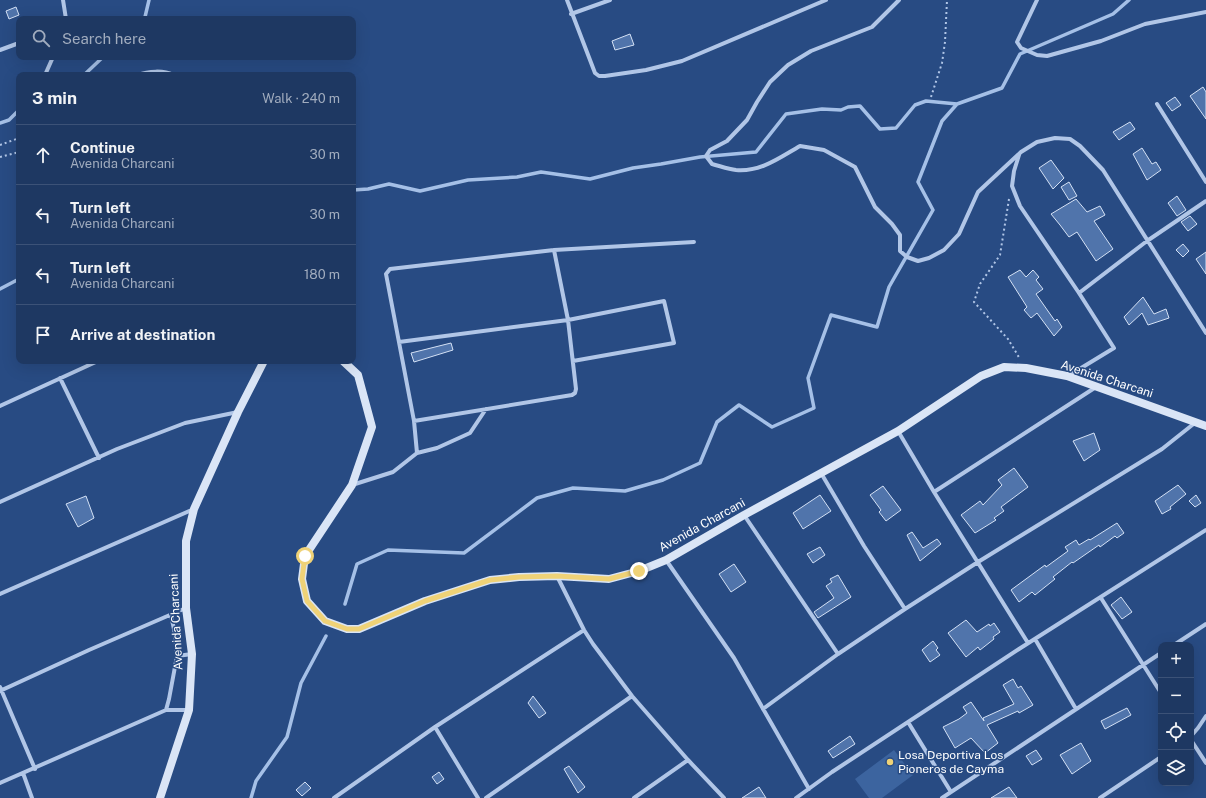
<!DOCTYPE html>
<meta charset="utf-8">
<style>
:root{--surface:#1e3862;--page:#2b436b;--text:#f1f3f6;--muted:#a1acbe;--line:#3c5277}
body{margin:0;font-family:"Public Sans",sans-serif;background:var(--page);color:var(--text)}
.controls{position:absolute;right:12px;bottom:12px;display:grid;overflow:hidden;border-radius:8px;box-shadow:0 4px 16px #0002}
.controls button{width:36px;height:36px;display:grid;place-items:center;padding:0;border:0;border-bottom:1px solid var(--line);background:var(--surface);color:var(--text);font:20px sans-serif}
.stop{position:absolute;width:12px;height:12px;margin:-9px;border:3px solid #efd277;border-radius:50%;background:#fff}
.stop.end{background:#efd277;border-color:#fff;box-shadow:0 1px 4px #0008}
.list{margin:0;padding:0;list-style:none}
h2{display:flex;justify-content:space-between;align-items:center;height:52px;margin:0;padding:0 16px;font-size:17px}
h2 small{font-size:13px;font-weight:400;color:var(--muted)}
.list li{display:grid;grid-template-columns:26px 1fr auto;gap:12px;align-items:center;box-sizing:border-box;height:60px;padding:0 16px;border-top:1px solid var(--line)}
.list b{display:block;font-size:15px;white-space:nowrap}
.list p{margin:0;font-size:13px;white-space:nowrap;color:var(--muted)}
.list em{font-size:13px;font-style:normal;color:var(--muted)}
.icon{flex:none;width:22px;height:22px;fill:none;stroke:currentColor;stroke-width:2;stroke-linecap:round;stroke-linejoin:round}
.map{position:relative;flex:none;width:1206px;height:798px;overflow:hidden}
.search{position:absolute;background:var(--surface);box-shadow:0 4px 16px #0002;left:16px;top:16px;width:340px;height:44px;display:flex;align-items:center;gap:10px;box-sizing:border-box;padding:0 14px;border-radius:8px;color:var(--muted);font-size:15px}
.panel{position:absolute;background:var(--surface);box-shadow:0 4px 16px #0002;left:16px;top:72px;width:340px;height:292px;border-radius:8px}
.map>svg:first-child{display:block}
</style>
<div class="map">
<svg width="1206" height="798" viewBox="0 0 1206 798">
<rect width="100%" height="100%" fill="#284b83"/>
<!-- green -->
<path fill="#3c649f" d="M894 750 913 775 882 798H869L855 779Z"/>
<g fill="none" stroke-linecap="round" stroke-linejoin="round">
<!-- stream -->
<path stroke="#a5c0e7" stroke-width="3.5" d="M143 19 145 17 149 0
M84 75 103 57
M0 123 9 120 19 110
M353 190 368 189 389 184 420 191 468 180 517 177 541 172 590 179 633 168 661 164 700 157 756 152 786 114 822 109 841 110 848 107 860 106 880 129 896 128 915 105 926 101 957 104
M0 289 19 279
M345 604 357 564 388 550 464 553 537 498 573 488 625 491 663 480 700 463 717 422 739 405 772 427 814 408 808 378 831 315 877 327 889 287 933 210 918 182 942 121 957 104 1002 88 1020 54 1113 14 1129 0
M251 798 256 781 287 737 301 683 326 636"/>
</g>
<!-- building -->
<path fill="#5074ab" stroke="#d4e1f5" d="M16 7 19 15 9 19 6 11Z
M630 34 634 45 615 50 612 41Z
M1203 87 1206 92V119L1190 96Z
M1175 97 1181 105 1172 111 1166 103Z
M1130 122 1135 129 1119 140 1113 132Z
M1142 148 1152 164 1156 162 1161 170 1147 180 1133 154Z
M1051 160 1064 178 1053 189 1039 168Z
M1069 182 1077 196 1069 200 1061 187Z
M1177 196 1186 210 1177 216 1168 203Z
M1076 199 1087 212 1100 206 1105 215 1094 221 1113 249 1096 261 1077 232 1069 237 1060 225 1051 214Z
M1190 216 1197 224 1188 231 1181 222Z
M1183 244 1189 251 1183 257 1176 250Z
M1206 252V274L1196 259Z
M1020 270 1026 277 1033 270 1039 277 1036 280 1043 289 1036 294 1055 321 1057 319 1062 327 1054 336 1037 313 1031 318 1024 310 1027 307 1008 277Z
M1143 297 1154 314 1166 309 1169 318 1148 325 1142 313 1129 325 1124 317Z
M451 343 453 350 414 362 411 353Z
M1094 433 1100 450 1084 461 1073 441Z
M1014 468 1028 487 1001 507 1004 511 994 518 996 520 975 533 961 515 980 501 983 505 1002 485 998 480Z
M1178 485 1186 494 1170 507 1171 509 1162 514 1155 501Z
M883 486 901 510 886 521 879 512 881 510 870 495Z
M820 495 831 511 803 529 793 513Z
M1196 495 1201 503 1195 507 1189 501Z
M86 496 94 518 78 527 66 504Z
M1117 523 1124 533 1117 538 1115 536 1100 547 1099 545 1073 563 1072 562 1053 577 1055 579 1035 595 1032 592 1019 602 1011 590 1045 565 1046 567 1068 551 1065 547 1076 540 1079 545 1089 539 1090 540Z
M912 532 923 548 937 539 941 544 920 561 907 535Z
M820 547 825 555 813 563 807 554Z
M734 564 746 582 731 592 719 574Z
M838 575 851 597 818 618 814 612 834 598 826 586 832 582 830 579Z
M1121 597 1132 612 1122 619 1111 605Z
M966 620 977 632 989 624 990 626 994 623 1000 632 993 637 994 639 980 650 978 647 966 657 948 633Z
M933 641 938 648 936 650 940 655 930 662 922 650Z
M1013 679 1018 688 1021 686 1033 705 1019 713 1018 711 987 725 998 743 985 753 971 738 955 748 943 727 959 719 967 713 963 707 971 702 984 721 983 718 1014 704 1003 685Z
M533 696 546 713 539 718 528 703Z
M1127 708 1131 715 1105 729 1101 721Z
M850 736 855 744 833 758 828 751Z
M1081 743 1091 761 1072 774 1060 755Z
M1036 750 1042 759 1032 765 1026 756Z
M569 766 585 787 578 793 564 769Z
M439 772 444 779 437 784 432 777Z
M305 782 311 788 302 796 296 790Z
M759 787 766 798H742Z
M1009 787 1017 798H991Z"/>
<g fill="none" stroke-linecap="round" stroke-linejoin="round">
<!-- path -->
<path stroke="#b1c6e7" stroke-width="2" stroke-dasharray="2 3" stroke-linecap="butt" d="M931 97 942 63 945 42 947 0
M0 145 19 138
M0 157 19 152
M1009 199 1000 255 980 284 974 302 1008 339 1020 359"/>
<!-- street -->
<path stroke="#b1c6e7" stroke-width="4" d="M63 0 66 19
M567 0 595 73 599 76H605L646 70 682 61 826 0
M899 0 872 27 811 51 788 65 770 82 757 102 747 120 727 141 710 150 706 156 712 164C720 166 728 169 736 170 761 172 779 158 800 146L824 150 855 167 875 207 892 224 900 235V251L907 257 918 261 929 258 944 250 959 234 978 192 1021 152 1037 142 1055 138 1070 139 1080 146 1103 170 1206 333
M1037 0 1017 42 1021 48 1037 55 1047 56 1101 41 1145 24 1206 12
M571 14 610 0
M0 50 19 43
M45 75 53 57
M138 75C148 71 164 70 173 75
M1157 104 1206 182
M1019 155 1014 171 1012 186 1020 206 1079 293 1114 348 1068 376
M1079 293 1147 241 1206 201
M399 342 568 320 664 301 674 343 573 361
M60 378 99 458
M0 406 98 361
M414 421 572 395 575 393 576 389 568 320 554 250
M898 431 934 492 1028 643
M417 453 437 448 470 433 486 409
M821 473 864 546 905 609
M352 485 393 472 417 453 414 421 386 274 390 269 554 250 694 242
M934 492 1096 387
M0 502 117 449 185 423 238 412
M744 515 838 654
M666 560 734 658 809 789
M557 576 584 630 593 644 632 696 688 760 724 798
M0 594 194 509
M1101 598 1161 693
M171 615 175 634 177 656
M1035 639 1076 709
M1174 645 1206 624
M0 687 35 769
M0 691 89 650 186 608
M763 709 838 654 905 609 978 562 1162 449 1196 422
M166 710 169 699 177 656 192 654
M908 722 951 792
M435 727 478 798
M1191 736 1198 728 1206 716
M1191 740 1206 763
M23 773 32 798
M0 783 166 710H189
M334 798 435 727 584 630
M486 798 632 696
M634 798 688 760
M796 798 832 772 1019 649 1206 530
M942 798 1161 653
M1100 798 1161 757"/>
<!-- secondary -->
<path stroke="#dae5f6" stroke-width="8" d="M343 361 358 375 372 427 352 485 305 556 302 579 307 601 325 621 347 629H359L425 601 490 580 519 577 557 576 609 579 639 571 666 560 744 515 898 431 981 376 1004 367 1026 368 1067 376 1206 426
M160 798 189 710 192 654 186 608V541L194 509 238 412 264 361"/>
</g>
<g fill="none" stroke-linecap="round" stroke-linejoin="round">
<!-- route -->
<path stroke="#efd277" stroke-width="5" d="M305 556 302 579 307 601 325 621 347 629H359L425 601 490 580 519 577 557 576 609 579 639 571"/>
</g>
<!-- markers -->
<circle fill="#efd277" stroke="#284b83" stroke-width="1.5" cx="890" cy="762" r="4"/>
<g text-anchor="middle" stroke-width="3" stroke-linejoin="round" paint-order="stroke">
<!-- street labels -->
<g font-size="12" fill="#fff" stroke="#284b83">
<text transform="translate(1107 379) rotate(18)" y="4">Avenida Charcani</text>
<text transform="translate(702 525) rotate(-29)" y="4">Avenida Charcani</text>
<text transform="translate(176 622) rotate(-93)" y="4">Avenida Charcani</text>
</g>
<!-- poi labels -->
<g font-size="12" fill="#fff" stroke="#284b83" text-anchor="start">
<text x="898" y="759">Losa Deportiva Los<tspan x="898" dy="14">Pioneros de Cayma</tspan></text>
</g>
</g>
</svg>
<div class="controls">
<button>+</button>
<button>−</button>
<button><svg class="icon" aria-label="locate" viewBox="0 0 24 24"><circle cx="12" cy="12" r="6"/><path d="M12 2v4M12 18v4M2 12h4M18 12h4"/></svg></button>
<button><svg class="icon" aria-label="layers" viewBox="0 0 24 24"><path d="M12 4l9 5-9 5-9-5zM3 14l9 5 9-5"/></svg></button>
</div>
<div class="stop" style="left:305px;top:556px"></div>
<div class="stop end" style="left:639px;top:571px"></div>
<div class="search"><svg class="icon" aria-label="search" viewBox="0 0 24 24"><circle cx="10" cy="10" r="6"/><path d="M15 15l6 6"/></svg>Search here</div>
<section class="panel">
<h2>3 min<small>Walk · 240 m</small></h2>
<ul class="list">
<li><svg class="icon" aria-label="ahead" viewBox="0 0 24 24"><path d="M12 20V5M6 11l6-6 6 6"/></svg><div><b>Continue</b><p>Avenida Charcani</p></div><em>30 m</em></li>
<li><svg class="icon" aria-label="left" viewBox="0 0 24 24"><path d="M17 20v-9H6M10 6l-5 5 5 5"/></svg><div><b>Turn left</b><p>Avenida Charcani</p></div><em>30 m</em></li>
<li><svg class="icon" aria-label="left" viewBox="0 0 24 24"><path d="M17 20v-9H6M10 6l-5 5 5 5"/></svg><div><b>Turn left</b><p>Avenida Charcani</p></div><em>180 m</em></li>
<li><svg class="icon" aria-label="arrive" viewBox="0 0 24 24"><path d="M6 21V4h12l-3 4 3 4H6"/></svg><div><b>Arrive at destination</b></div></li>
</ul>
</section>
</div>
